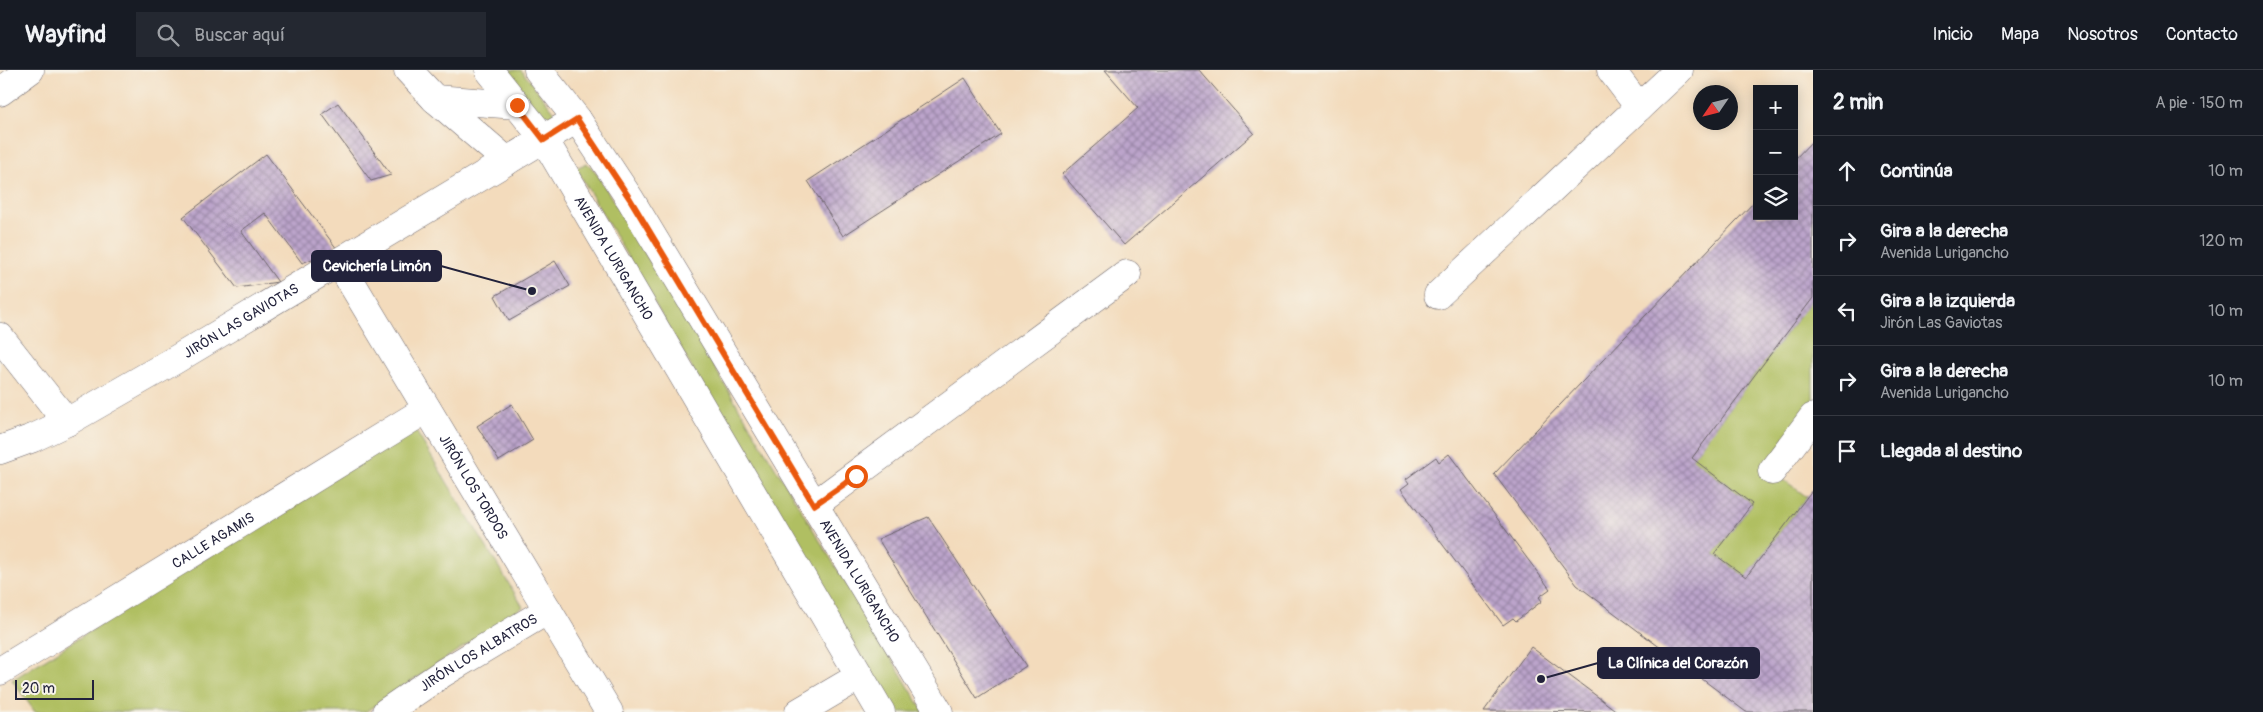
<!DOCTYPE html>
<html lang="es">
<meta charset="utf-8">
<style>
:root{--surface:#171b24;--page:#242831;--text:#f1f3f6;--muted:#9ea1a6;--line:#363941}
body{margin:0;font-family:Pangolin,sans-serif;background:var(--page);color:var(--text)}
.controls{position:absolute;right:15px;top:15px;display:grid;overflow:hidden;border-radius:0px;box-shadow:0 2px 12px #0003}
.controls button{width:45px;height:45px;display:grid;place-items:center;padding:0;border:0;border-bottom:1px solid var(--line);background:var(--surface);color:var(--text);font:25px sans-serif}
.compass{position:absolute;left:1693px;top:15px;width:45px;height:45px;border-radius:50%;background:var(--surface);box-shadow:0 2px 12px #0003;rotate:235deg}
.scale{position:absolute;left:15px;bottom:12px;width:79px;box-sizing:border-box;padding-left:5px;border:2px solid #22223b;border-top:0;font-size:14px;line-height:18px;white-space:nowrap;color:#22223b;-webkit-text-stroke:4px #f7f3e8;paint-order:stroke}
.stop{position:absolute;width:15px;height:15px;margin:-11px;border:4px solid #ea580c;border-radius:50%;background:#fff}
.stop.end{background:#ea580c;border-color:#fff;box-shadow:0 1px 5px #0008}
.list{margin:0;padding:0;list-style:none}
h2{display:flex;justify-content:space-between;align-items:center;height:65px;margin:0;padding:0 20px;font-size:21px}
h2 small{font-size:16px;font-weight:400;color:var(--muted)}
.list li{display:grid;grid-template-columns:32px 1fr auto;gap:15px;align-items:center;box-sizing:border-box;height:70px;padding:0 20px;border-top:1px solid var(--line)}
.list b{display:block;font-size:19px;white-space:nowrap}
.list p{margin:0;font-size:16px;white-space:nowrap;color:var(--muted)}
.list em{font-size:16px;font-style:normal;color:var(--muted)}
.icon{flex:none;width:28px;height:28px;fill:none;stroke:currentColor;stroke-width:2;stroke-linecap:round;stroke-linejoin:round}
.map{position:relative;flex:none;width:1813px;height:642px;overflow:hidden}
header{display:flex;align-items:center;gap:30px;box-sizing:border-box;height:70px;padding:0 25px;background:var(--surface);border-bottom:1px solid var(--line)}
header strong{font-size:24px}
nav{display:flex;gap:28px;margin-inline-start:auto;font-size:18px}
.search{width:350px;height:45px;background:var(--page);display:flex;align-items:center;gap:12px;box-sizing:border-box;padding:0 18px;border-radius:0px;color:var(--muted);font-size:19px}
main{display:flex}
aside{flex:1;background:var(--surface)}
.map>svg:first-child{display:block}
</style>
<header>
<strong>Wayfind</strong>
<div class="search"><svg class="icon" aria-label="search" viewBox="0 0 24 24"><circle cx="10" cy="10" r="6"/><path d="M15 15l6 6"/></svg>Buscar aquí</div>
<nav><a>Inicio</a><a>Mapa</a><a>Nosotros</a><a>Contacto</a></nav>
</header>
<main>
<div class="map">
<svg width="1813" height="642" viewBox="0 0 1813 642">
<defs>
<pattern id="building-cross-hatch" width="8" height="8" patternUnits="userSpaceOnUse" patternTransform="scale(1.25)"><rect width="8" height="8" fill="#bca4cb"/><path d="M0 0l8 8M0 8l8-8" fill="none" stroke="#9885a6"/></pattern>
</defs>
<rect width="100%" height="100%" fill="#f7f3e8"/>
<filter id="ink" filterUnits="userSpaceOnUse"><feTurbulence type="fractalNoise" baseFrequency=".02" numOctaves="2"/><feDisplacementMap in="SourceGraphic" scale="10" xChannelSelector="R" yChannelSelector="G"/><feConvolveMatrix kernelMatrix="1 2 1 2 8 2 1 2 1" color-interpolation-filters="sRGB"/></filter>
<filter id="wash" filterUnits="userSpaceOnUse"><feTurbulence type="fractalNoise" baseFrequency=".0096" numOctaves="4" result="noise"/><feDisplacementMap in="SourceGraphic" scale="20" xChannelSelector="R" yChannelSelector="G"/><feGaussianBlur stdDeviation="1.12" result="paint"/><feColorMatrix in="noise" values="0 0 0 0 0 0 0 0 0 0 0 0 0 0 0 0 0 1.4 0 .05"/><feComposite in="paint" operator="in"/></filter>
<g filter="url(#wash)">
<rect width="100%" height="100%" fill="#f3dbbc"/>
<!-- green -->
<path fill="#b0bf62" stroke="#69704e" d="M503 0H521L561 50 547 59Z
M587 93 595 101 924 642H895L788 463 576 98Z
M1813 228V347L1772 401 1807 427 1746 507 1714 484 1752 434 1692 388Z
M414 358 523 537 365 642H35L12 610Z"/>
<g id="blocks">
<!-- building -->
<path fill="url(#building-cross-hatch)" d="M1105 0H1199L1254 63 1124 175 1062 104 1138 38Z
M965 8 1001 64 843 166 808 111Z
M338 33 391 105 371 111 322 44Z
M1813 70V228L1692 388 1752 434 1714 484 1746 507 1813 419V642H1746L1577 515 1494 404 1757 129V146H1794V90Z
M266 84 337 179 302 193 265 143 241 161 278 212 237 218 183 147Z
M555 191 570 216 509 251 495 226Z
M512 334 533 370 499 391 477 356Z
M1449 384 1550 519 1539 527 1542 531 1516 551 1513 548 1503 555 1401 419 1409 413 1406 409 1436 387 1439 392Z
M928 447 1026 596 977 628 878 469Z
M1531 577 1618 642 1484 641Z"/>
</g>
</g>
<g filter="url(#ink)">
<use href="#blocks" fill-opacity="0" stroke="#6b6368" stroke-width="1"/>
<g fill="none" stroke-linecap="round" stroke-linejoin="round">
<!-- minor casing -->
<g stroke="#6b6368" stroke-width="29">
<g id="minor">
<path d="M408 0 435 29 507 91"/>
<path d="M1611 0 1639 37"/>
<path d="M435 29 517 35"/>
<path id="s1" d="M339 192 609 642"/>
<path d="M1438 225 1679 0"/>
<path d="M0 267 67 352"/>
<path id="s2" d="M0 380 33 368 67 352 175 290 577 49"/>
<path d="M1772 401 1813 347"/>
<path d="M814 435 1127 204"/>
<path id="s3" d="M0 601 427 339"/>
<path id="s4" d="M386 642 443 603 548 540"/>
<path d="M799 642 860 606"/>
</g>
</g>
<!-- major casing -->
<g stroke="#6b6368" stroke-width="29">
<g id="major">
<path id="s5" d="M489 0 544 69 881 642"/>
<path id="s6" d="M538 0 577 49 630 129 939 642"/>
<path d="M0 22 30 0"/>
</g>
</g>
<!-- minor -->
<use href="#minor" stroke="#fff" stroke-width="28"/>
<!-- major -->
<use href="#major" stroke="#fff" stroke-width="28"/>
</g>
</g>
<g fill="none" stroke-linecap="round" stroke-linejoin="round" filter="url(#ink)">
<!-- route -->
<path stroke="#ea580c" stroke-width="6" d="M517 35 544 70 577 49 630 129 814 435 856 406"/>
</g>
<g text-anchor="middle" stroke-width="4.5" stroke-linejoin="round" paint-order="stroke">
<!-- street labels -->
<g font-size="14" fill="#22223b" stroke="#f7f3e8">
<text dy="5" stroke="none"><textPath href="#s5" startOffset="226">AVENIDA LURIGANCHO</textPath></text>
<text dy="5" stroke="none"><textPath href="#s2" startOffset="274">JIRÓN LAS GAVIOTAS</textPath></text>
<text dy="5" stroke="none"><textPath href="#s1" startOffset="262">JIRÓN LOS TORDOS</textPath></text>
<text dy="5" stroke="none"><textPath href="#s3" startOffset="250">CALLE AGAMIS</textPath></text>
<text dy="5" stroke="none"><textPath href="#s6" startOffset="604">AVENIDA LURIGANCHO</textPath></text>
<text dy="5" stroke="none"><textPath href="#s4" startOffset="110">JIRÓN LOS ALBATROS</textPath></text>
</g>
</g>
<!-- callouts -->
<path fill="none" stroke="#22223b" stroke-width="2" d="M532 221L441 196M1541 609L1598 593"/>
<g fill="#22223b" stroke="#f7f3e8" stroke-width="2">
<circle cx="532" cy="221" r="5"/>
<circle cx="1541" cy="609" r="5"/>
</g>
<g fill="#22223b" stroke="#22223b" stroke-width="2">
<rect x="312" y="181" width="129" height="30" rx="5"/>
<rect x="1598" y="578" width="161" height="30" rx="5"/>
</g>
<g font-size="15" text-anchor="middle" font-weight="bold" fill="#fff">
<text x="377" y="201">Cevichería Limón</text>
<text x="1678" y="598">La Clínica del Corazón</text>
</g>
</svg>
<div class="controls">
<button>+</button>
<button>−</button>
<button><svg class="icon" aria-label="layers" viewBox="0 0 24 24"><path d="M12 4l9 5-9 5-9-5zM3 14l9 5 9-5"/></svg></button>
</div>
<svg class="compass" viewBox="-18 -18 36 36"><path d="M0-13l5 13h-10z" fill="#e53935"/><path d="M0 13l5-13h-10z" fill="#9ea1a6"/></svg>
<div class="scale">20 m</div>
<div class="stop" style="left:856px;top:406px"></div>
<div class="stop end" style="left:517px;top:35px"></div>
</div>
<aside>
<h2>2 min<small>A pie · 150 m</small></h2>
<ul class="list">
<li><svg class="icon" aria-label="ahead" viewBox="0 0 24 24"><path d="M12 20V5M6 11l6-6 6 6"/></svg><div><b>Continúa</b></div><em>10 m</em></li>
<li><svg class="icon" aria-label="right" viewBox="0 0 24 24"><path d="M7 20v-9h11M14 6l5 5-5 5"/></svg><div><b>Gira a la derecha</b><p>Avenida Lurigancho</p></div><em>120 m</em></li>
<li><svg class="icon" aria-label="left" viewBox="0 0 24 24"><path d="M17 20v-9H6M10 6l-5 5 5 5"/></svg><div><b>Gira a la izquierda</b><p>Jirón Las Gaviotas</p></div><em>10 m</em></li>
<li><svg class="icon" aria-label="right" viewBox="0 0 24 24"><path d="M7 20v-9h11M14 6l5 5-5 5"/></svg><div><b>Gira a la derecha</b><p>Avenida Lurigancho</p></div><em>10 m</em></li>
<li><svg class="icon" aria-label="arrive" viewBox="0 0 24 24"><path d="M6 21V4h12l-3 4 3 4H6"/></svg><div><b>Llegada al destino</b></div></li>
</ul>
</aside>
</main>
